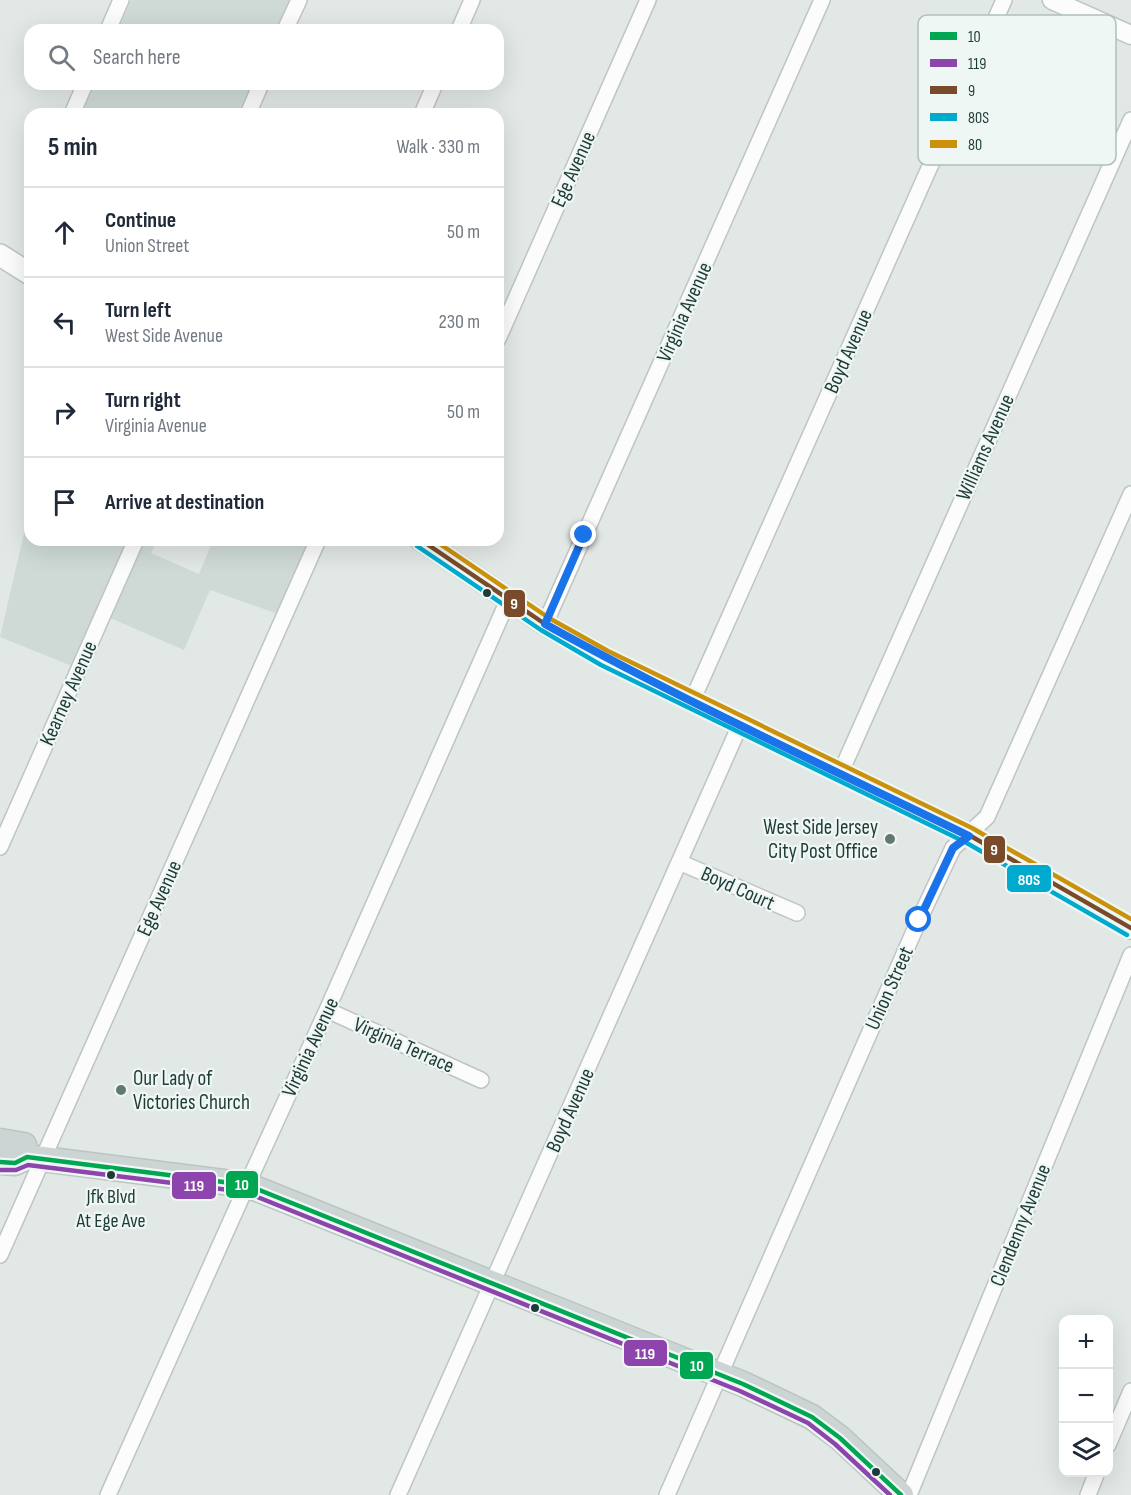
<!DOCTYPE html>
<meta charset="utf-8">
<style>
:root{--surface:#fff;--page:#f6f6f7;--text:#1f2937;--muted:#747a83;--line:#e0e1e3}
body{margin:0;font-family:"Sofia Sans Condensed",sans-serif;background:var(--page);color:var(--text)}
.controls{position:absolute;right:18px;bottom:18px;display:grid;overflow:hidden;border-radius:12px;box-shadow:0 6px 24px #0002}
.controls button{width:54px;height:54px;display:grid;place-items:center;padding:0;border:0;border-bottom:2px solid var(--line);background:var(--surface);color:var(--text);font:30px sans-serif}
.stop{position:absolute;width:18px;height:18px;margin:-14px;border:4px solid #1a73e8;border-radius:50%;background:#fff}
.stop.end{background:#1a73e8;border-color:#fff;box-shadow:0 2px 6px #0008}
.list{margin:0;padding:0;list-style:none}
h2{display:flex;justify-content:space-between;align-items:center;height:78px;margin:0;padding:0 24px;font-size:26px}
h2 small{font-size:20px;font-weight:400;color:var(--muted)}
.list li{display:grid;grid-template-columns:39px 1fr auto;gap:18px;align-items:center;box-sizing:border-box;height:90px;padding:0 24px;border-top:2px solid var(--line)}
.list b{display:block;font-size:22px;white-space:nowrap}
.list p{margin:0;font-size:20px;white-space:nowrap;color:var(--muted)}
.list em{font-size:20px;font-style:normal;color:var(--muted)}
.icon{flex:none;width:33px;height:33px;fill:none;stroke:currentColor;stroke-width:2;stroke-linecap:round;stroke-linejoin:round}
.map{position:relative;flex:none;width:1131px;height:1495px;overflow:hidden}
.search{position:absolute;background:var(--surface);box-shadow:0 6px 24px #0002;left:24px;top:24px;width:480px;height:66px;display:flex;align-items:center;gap:15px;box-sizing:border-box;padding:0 21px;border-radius:18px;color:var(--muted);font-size:22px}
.panel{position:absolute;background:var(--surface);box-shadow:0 6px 24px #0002;left:24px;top:108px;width:480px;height:438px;border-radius:18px}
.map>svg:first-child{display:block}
</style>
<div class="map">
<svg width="1131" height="1495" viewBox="0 0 1131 1495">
<rect width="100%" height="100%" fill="#e2e8e6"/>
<!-- built -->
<path fill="#cfdad6" d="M131 0H298L285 30H118Z
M95 84H261L248 114H82Z
M30 507V540H157L151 553 199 574 213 540H230L244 545 247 540H322L289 618 210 590 184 650 101 614 77 668 0 637Z"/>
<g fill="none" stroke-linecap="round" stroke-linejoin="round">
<!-- minor casing -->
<g stroke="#bfc5c3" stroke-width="18">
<path id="minor" d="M108 30 121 0
M285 30 299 0
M459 30 472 0
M72 114 85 84
M248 114 261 84
M422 114 435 84
M498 339 648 0
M545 624 822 0
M692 701 1004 0
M840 774 1131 120
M0 847 136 540
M679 862 797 913
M327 1010 481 1080
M0 1255 318 540
M1108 1445 1131 1391
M108 1495 247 1185 327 1010 509 598
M398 1495 740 725
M667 1495 919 920 953 848 987 817 1131 494
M909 1495 1131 955
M1088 1495 1097 1472"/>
</g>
<!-- tertiary casing -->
<g stroke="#bfc5c3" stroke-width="21">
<path id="tertiary" d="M1052 0 1131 35"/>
</g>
<!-- secondary casing -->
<g stroke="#bdc6c3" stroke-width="24">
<path id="secondary" d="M0 255 30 274
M421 540 545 624 605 658 969 835 1131 928"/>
</g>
<!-- primary casing -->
<g stroke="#bbc5c3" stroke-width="27">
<path id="primary" d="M0 1141 24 1145 27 1157
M0 1162 15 1163 27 1157 247 1185 743 1384 812 1417 840 1438 901 1495"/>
</g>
<!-- minor -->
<use href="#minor" stroke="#fbfcfb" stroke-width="15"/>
<!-- tertiary -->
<use href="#tertiary" stroke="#fbfcfb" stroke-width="18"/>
<!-- secondary -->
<use href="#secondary" stroke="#fbfcfb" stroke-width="21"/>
<!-- primary -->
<use href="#primary" stroke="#ccd5d3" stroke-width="24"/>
<!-- bus-1 casing -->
<g stroke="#eff7f5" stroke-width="9">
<path id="bus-1" d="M0 1162 15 1163 27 1157 247 1185 743 1384 812 1417 840 1438 901 1495"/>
</g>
<!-- bus-2 casing -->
<g stroke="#eff7f5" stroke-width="9">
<path id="bus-2" d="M0 1170H16L28 1165 245 1192 740 1391 808 1423 835 1444 890 1495"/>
</g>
<!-- bus-3 casing -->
<g stroke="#eff7f5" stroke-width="9">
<path id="bus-3" d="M421 540 545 624 605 658 969 835 1131 928"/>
</g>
<!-- bus-4 casing -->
<g stroke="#eff7f5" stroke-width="9">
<path id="bus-4" d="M417 546 541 630 601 665 965 842 1127 935"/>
</g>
<!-- bus-5 casing -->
<g stroke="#eff7f5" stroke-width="9">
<path id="bus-5" d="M434 540 549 618 608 651 972 828 1131 919"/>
</g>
<!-- bus-1 -->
<use href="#bus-1" stroke="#00a651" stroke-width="4.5"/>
<!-- bus-2 -->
<use href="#bus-2" stroke="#8e44ad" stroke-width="4.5"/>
<!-- bus-3 -->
<use href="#bus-3" stroke="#7a4b2a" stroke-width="4.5"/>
<!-- bus-4 -->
<use href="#bus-4" stroke="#00a9ce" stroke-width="4.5"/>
<!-- bus-5 -->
<use href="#bus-5" stroke="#cc910b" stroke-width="4.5"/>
</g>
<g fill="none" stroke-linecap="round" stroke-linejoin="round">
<!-- route -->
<path stroke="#1a73e8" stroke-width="8" d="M584 535 545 624C683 701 827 767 969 836L953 848 919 920"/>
</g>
<!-- markers -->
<g fill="#1f3b38" stroke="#eff7f5" stroke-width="2">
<circle cx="487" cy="593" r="5"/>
<circle cx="111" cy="1175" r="5"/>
<circle cx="535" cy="1308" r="5"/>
<circle cx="876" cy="1472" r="5"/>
</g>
<g fill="#637875" stroke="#eff7f5" stroke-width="2">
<circle cx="890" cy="839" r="6"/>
<circle cx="121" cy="1090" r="6"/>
</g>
<g text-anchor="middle" stroke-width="4.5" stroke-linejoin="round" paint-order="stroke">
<!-- bus labels -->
<g font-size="20" fill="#1f3b38" stroke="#eff7f5">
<text x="111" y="1203">Jfk Blvd<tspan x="111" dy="24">At Ege Ave</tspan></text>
</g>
<!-- street labels -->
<g font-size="21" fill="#1f3b38" stroke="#eff7f5">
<text transform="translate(573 169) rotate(-66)" y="7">Ege Avenue</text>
<text transform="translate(684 312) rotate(-66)" y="7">Virginia Avenue</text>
<text transform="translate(848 351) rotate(-66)" y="7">Boyd Avenue</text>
<text transform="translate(985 447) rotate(-66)" y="7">Williams Avenue</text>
<text transform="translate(68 693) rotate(-66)" y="7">Kearney Avenue</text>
<text transform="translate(738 888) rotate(24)" y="7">Boyd Court</text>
<text transform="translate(159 898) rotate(-66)" y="7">Ege Avenue</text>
<text transform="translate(889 988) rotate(-66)" y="7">Union Street</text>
<text transform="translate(404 1045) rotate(24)" y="7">Virginia Terrace</text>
<text transform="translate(310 1047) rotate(-65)" y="7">Virginia Avenue</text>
<text transform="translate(570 1110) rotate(-66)" y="7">Boyd Avenue</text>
<text transform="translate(1020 1225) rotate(-68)" y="7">Clendenny Avenue</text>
</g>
<!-- poi labels -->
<g font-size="21" fill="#1f3b38" stroke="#eff7f5" text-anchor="end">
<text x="878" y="834">West Side Jersey<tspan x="878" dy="24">City Post Office</tspan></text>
<text x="133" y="1085" text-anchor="start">Our Lady of<tspan x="133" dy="24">Victories Church</tspan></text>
</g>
</g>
<!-- legend -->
<rect x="918" y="15" width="198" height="150" rx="9" fill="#eff7f5" stroke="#b1bfbc" stroke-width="1.5"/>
<rect x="930" y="32" width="27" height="8" fill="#00a651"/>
<rect x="930" y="59" width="27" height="8" fill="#8e44ad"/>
<rect x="930" y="86" width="27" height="8" fill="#7a4b2a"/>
<rect x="930" y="113" width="27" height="8" fill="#00a9ce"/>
<rect x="930" y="140" width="27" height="8" fill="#cc910b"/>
<g font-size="16" fill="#1f3b38">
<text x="968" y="42">10</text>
<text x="968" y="69">119</text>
<text x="968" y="96">9</text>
<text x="968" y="123">80S</text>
<text x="968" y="150">80</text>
</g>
<g stroke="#eff7f5" stroke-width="2">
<rect x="503" y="589" width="23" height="29" rx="6" fill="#7a4b2a"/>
<rect x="983" y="835" width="23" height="29" rx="6" fill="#7a4b2a"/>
<rect x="1006" y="864" width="46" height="29" rx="6" fill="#00a9ce"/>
<rect x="225" y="1170" width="34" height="29" rx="6" fill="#00a651"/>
<rect x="171" y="1171" width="46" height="29" rx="6" fill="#8e44ad"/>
<rect x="623" y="1339" width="45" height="28" rx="6" fill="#8e44ad"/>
<rect x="679" y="1351" width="35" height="29" rx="6" fill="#00a651"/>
</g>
<g font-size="16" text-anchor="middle" font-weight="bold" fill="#fff">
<text x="514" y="609">9</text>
<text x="994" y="855">9</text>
<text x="1029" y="885">80S</text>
<text x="242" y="1190">10</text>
<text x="194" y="1191">119</text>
<text x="645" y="1359">119</text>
<text x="697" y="1371">10</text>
</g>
</svg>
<div class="controls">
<button>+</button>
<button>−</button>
<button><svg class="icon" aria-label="layers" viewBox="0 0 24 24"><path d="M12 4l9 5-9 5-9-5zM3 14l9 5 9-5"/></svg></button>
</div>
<div class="stop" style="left:919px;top:920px"></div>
<div class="stop end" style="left:584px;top:535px"></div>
<div class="search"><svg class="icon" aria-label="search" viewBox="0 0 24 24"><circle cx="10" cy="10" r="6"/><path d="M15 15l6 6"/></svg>Search here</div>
<section class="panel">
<h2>5 min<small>Walk · 330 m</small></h2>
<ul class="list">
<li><svg class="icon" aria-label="ahead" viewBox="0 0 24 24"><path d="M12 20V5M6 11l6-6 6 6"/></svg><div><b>Continue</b><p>Union Street</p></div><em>50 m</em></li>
<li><svg class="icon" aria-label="left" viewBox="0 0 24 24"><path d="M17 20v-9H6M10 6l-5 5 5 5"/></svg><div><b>Turn left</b><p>West Side Avenue</p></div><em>230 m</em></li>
<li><svg class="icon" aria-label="right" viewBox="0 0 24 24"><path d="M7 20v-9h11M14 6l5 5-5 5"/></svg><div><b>Turn right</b><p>Virginia Avenue</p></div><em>50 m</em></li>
<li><svg class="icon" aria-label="arrive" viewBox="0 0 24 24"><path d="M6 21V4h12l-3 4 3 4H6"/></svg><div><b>Arrive at destination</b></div></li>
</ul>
</section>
</div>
